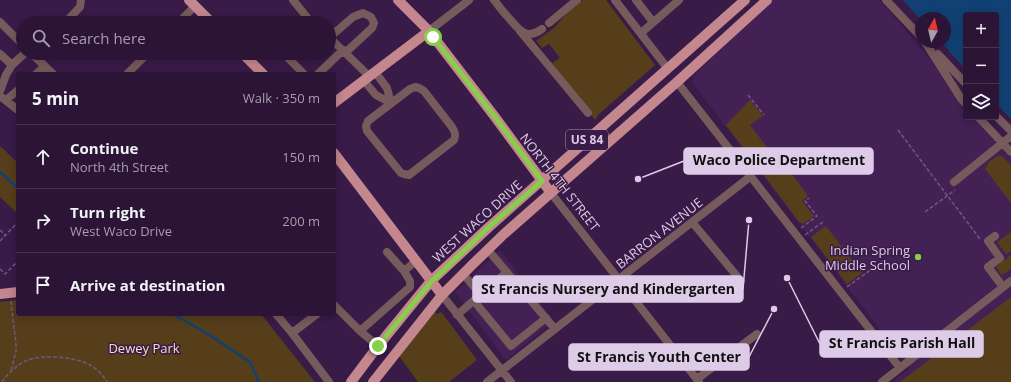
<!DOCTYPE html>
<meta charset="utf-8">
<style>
:root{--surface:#2b1436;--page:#331d3e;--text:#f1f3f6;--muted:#a69ead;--line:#473351}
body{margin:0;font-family:"Open Sans",sans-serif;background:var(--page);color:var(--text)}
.controls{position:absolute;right:12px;top:12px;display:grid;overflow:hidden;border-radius:4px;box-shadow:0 2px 10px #0003}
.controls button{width:36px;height:36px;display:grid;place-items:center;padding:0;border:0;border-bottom:1px solid var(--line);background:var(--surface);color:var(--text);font:20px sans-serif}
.compass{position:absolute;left:915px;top:12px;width:36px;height:36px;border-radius:50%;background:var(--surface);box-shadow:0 2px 10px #0003;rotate:8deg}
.stop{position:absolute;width:12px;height:12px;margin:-9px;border:3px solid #87cf4a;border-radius:50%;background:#fff}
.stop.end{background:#87cf4a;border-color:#fff;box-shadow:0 1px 4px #0008}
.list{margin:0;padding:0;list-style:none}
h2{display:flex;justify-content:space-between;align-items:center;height:52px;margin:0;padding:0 16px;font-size:17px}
h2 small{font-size:13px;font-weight:400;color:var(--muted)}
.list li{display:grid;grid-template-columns:26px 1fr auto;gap:12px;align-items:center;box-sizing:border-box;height:64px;padding:0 16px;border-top:1px solid var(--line)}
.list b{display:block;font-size:15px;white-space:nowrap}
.list p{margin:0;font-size:13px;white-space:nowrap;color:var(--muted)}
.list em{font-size:13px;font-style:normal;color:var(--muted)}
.icon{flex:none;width:22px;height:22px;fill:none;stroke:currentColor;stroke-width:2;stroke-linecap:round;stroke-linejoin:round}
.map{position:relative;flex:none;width:1011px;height:382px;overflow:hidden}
.search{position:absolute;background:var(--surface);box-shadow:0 2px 10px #0003;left:16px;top:16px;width:320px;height:44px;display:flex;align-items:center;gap:10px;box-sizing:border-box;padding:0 14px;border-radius:22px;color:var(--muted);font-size:15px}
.panel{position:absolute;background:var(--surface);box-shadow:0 2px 10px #0003;left:16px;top:72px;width:320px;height:244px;border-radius:4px}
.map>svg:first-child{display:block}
</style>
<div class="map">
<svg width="1011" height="382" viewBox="0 0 1011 382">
<rect width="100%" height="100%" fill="#391b48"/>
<!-- built -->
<path fill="#442155" d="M773 0H879L919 45 941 75 960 105 966 112V117H971L1011 158V382H892L910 368 900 356 694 85 693 78 697 72Z
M500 250 554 321 506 360 455 292Z"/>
<!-- green -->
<path fill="#573e1b" d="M583 0H606L655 65 599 114 595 120 552 63 560 58 549 44 542 48 536 41 554 28 568 12Z
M750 100 763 116 750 125 779 163 782 160 808 196 802 201 814 216 803 224 801 222 800 223 726 125Z
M0 146 18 163V214L0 197Z
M998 156H1002L1011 165V203L985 169 990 161Z
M826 226 862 273 847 284 811 237Z
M1011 232V251L1006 254 997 242Z
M1011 255V269L1004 274 1001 275 997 268V266Z
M1011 297V382H900Z
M18 300V314H261L315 382H0V302Z
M435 312 437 314 441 312 443 314 477 360 449 382H418L399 356Z"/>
<!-- water -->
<path fill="#114173" d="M903 0H1011V119L996 103V15H966V70L941 42H945V18H921V20Z"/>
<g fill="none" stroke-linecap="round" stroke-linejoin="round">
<!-- stream -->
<path stroke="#114173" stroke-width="2.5" d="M0 172 18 188
M173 314 208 334 250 362 259 382"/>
<!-- path -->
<path stroke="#71577e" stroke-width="1.5" stroke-dasharray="4 2" stroke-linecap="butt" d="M748 95 764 115
M898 130 980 239
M925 212 955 190
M801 228 817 216 805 201 809 198
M0 230 5 235
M805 235 823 222
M0 241 17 223
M0 269 5 274 18 261
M847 287 883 261
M11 301 16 345V351L11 371
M2 382C8 373 18 364 28 360 43 354 76 357 90 365 97 369 103 375 107 382"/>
<!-- minor -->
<path stroke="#775a5c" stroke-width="8" d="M293 0 310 21
M494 0C499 6 503 12 508 17 518 29 526 41 542 29
M615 0 668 69
M636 0 653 22
M886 0 921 37
M0 22 23 45
M65 23 80 7 81 0
M178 23 195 6
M549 23 577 0
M429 31 469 0
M520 31 588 113
M641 33 679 0
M329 37 369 76
M330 37 353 17 363 13 371 17 374 23 372 28 345 53
M925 42 962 100 966 104
M31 53 53 74
M285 53 287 57 304 74
M0 54 12 65 6 75 0 91
M938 54 966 84
M12 65 25 53
M375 72 387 88 391 103
M36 74 45 66
M127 74 148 53
M318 74 343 50
M364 81 376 95 391 103
M677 82 900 368
M415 87 419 88 424 91 452 127C455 132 456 135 454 140L409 175 404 174 401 173 367 131 366 126 368 121 410 89Z
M0 96 18 110
M6 100 18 90
M996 116 1011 131
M978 117 1011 152
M954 182 1011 136
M551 193 699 382
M692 222 741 281
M995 236 988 241 1000 258 988 267 1003 287
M488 250 555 329
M404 271 416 261
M463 274 481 295
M442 295 511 382
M474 301 511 346 546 318
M334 305 360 331 378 346
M276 314 292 333 329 382
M457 315 507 272
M360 331 410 287V281L404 271 387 252
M292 333 317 314
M697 379 757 334
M487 382 751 176
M882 382 1011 281"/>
<!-- major -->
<path stroke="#c3878d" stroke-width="10" d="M189 0 212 23
M398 0 429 31 495 117 551 193
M242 53 263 74
M334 103 429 31
M334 153 442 295
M0 294 18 292
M351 382 378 346 431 281 489 227 745 0
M373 382 442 295 473 264 504 234 677 82 767 0"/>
</g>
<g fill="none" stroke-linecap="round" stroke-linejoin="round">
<!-- route -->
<path stroke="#87cf4a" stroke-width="5" d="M378 346 431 282 489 227 542 181 495 117 433 37"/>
</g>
<!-- markers -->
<circle fill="#87cf4a" stroke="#391b48" stroke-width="1.5" cx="918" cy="257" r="4"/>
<g text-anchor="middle" stroke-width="3" stroke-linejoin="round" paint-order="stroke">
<!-- shield labels -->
<rect fill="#391b48" stroke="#ac96b7" stroke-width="1" x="566" y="130" width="42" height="20" rx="3"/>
<g font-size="12" font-weight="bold" fill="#ddcbe7">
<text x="587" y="144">US 84</text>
</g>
<!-- street labels -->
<g font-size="13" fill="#ddcbe7" stroke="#391b48">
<text transform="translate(560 182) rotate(52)" y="5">NORTH 4TH STREET</text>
<text transform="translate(477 221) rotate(-42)" y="5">WEST WACO DRIVE</text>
<text transform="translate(659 233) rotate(-38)" y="5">BARRON AVENUE</text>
</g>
<!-- poi labels -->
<g font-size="13" fill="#ddcbe7" stroke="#391b48" text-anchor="end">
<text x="910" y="255">Indian Spring<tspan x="910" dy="15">Middle School</tspan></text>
</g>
<!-- park labels -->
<g font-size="13" fill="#f1ddc4" stroke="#391b48">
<text x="144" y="353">Dewey Park</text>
</g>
</g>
<!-- callouts -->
<path fill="none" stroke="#ddcbe7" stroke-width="1.5" d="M638 179L684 161M749 220L743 289M787 278L820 344M774 309L749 357"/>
<g fill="#ddcbe7" stroke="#391b48" stroke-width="1.5">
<circle cx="638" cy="179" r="4"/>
<circle cx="749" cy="220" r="4"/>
<circle cx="787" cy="278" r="4"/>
<circle cx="774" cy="309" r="4"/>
</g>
<g fill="#ddcbe7" stroke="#ddcbe7" stroke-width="1.5">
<rect x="684" y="148" width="189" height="26" rx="4"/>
<rect x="473" y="276" width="270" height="26" rx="4"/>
<rect x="820" y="331" width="163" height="26" rx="4"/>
<rect x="569" y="344" width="180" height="26" rx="4"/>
</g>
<g font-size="14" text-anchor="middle" font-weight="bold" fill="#111">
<text x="779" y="165">Waco Police Department</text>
<text x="608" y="294">St Francis Nursery and Kindergarten</text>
<text x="902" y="348">St Francis Parish Hall</text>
<text x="659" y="362">St Francis Youth Center</text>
</g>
</svg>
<div class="controls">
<button>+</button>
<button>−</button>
<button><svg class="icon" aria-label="layers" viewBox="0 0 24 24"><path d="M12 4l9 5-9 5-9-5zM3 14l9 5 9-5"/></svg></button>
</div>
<svg class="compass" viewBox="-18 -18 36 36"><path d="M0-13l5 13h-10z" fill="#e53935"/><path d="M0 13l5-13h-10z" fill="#a69ead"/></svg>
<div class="stop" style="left:433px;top:37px"></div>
<div class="stop end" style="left:378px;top:346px"></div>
<div class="search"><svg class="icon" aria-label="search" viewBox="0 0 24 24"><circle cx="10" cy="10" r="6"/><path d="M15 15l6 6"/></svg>Search here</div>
<section class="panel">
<h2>5 min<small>Walk · 350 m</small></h2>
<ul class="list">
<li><svg class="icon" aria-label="ahead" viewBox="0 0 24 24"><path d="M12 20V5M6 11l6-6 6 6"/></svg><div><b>Continue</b><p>North 4th Street</p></div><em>150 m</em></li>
<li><svg class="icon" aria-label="right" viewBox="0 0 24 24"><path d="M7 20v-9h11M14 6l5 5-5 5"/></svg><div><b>Turn right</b><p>West Waco Drive</p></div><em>200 m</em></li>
<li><svg class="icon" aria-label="arrive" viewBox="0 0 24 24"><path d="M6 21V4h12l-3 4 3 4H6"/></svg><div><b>Arrive at destination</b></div></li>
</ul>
</section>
</div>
